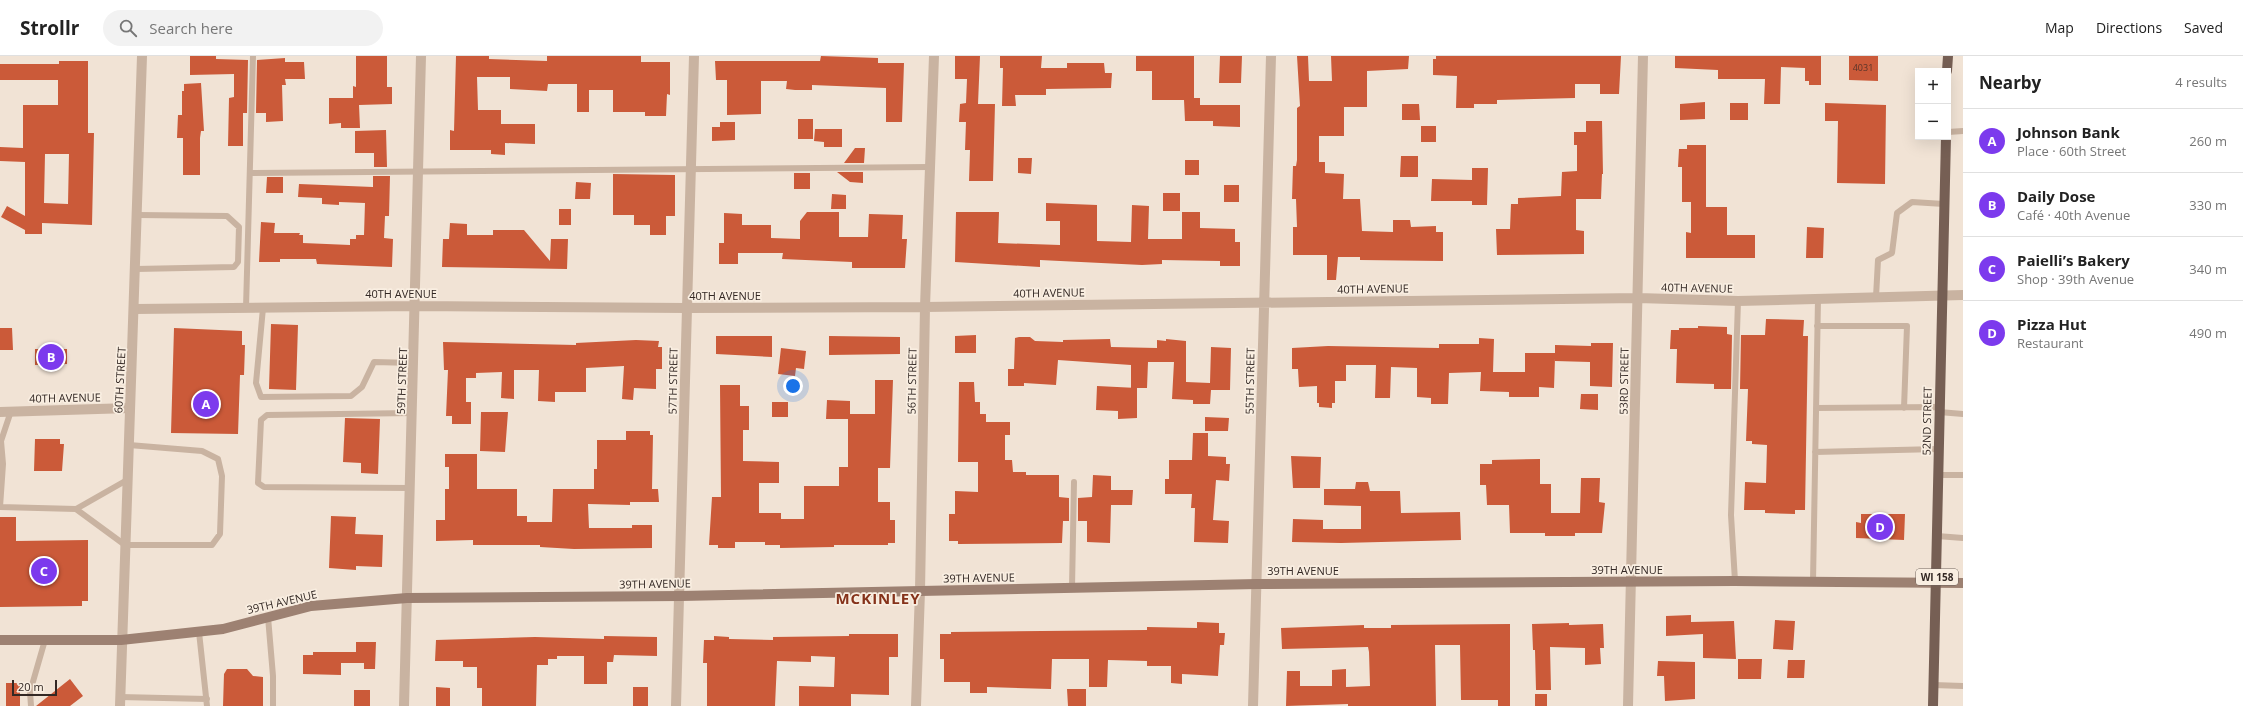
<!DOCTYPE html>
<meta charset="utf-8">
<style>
:root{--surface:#fff;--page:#f2f2f2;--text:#222;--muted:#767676;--line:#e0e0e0;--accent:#7c3aed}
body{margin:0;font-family:"Open Sans",sans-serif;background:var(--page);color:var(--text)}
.controls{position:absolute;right:12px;top:12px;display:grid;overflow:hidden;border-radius:0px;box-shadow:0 4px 16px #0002}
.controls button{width:36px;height:36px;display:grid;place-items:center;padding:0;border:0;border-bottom:1px solid var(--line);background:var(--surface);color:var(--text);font:20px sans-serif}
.scale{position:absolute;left:12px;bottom:10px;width:45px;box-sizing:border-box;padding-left:4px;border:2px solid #332824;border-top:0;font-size:11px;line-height:14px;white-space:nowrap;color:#332824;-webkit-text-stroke:3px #f9eee1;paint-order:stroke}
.you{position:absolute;left:793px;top:330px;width:14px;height:14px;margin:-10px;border:3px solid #fff;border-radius:50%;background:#1a73e8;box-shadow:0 0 0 6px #1a73e833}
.badge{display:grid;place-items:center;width:26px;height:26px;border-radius:50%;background:var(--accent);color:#fff;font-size:13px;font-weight:700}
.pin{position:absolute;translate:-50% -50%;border:2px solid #fff;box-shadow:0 1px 4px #0006}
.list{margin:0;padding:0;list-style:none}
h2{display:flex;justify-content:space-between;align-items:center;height:52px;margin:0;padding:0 16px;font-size:17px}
h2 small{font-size:13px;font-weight:400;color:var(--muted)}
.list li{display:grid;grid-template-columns:26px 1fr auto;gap:12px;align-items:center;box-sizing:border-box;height:64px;padding:0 16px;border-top:1px solid var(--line)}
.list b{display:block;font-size:15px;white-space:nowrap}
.list p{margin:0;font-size:13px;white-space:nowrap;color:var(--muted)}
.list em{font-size:13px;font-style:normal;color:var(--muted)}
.icon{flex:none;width:22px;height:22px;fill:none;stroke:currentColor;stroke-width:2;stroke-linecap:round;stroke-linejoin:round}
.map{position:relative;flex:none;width:1963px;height:650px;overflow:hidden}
header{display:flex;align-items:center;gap:24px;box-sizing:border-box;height:56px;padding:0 20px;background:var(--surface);border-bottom:1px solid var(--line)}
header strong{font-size:19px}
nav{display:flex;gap:22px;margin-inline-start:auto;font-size:14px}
.search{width:280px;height:36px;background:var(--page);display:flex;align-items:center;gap:10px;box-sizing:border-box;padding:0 14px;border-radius:22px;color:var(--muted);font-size:15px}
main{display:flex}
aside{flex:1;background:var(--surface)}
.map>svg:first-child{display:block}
</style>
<header>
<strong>Strollr</strong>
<div class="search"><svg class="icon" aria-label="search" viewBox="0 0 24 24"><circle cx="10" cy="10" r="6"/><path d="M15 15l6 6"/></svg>Search here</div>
<nav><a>Map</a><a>Directions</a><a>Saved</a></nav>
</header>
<main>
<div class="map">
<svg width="1963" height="650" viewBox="0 0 1963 650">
<rect width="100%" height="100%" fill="#f1e3d5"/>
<!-- building -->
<path fill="#cb5a39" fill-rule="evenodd" d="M190 0H216V3L248 4 247 57H243V90H228L229 42 234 41V18L190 19Z
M356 0H387V31H392V48L359 49 360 72H341V67L329 68V42H353V30L356 31Z
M456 0H489V3L547 5V0H641V6H670V39L667 38 666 60H645V56H613V34H589V56H577V28H548L547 35 510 33V21H477L478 54H501V68H535V88L505 87V99L491 98V94H450V74L454 75Z
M821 0 878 2V7H904L902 66H886V32L812 29V34H795L786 33 787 25H761V58L727 59V24H716L715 5H820Z
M955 0H980L978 48H995L993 125H969L970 94H965L966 66H959L960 48 966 47 967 23H955Z
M1000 0H1042L1041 12H1067V7H1104L1105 17H1112L1111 32 1046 33V39H1015L1016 50H1002L1003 12H1000Z
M1136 0H1194V42H1200V49H1240V71L1213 70V65H1185L1184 44H1152V15H1136Z
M1220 0H1242L1241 27H1219Z
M1297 0H1308L1309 25H1332L1331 0H1409L1408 13 1367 15V51H1344V80H1319V106H1325V117L1344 118 1343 143H1360L1362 175 1393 176V164H1410L1411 171 1436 170V176H1443V205L1360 204V201H1338L1336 224H1327V199H1293V171H1297L1296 143H1292L1293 110H1296L1297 104V52L1300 50Z
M1436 0H1621L1619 38H1600V28H1575V42L1497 44V48H1474V52H1456L1457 20 1433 19V3H1436Z
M1675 0H1821V29H1809V25H1805V12L1781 11 1780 48H1764L1765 23H1718V14L1675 12Z
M1849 0H1878V25L1849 24Z
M285 2V6H304L305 23H285L286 29H282L283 65 266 66V57H256L257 4Z
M59 5H88V77H94L92 169 42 167V178H25V174L1 161 7 150 25 160V106L0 105V91L23 92V49H58V24H0V8H59ZM45 98H69L68 148 44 147Z
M201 27 204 75H201L200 82V119H183V82H177L178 59H182V35H184V28Z
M1705 46V63L1680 64V48Z
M1730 47H1748V64H1730Z
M1825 47 1886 49 1885 128 1837 127 1838 65H1825Z
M1402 48H1419L1420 64H1402Z
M798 63H813V83H798Z
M1586 65H1602L1603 118H1602L1601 143H1576V174L1584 175V198L1497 199 1496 173H1510L1511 148H1518V142L1561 140 1562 116 1577 115V89H1574V76H1586Z
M720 66H735V84L712 85V71H720Z
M1421 70H1436V86H1421Z
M815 73H842V91H824V86L814 85Z
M386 74 387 111H374V97H355V75Z
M1687 89H1706V151H1727V179H1755V202H1686V176L1691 177V146H1682V111H1678L1679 93H1687Z
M855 92H865L864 107H844Z
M1401 100H1418V121H1400Z
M1018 102H1032L1031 118 1018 117Z
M1185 104H1199V119H1185Z
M1472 112H1488L1487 149H1472V145H1431L1432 123 1472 124Z
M837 116H863V127L850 126Z
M794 117H810V133H794Z
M613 118 675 119V160H666V179H650V169H634V159H613Z
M373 120H390L389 160H385L384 182 393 183 392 211 317 208 316 203H280V206H259L261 166 275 167 274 177H300L299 179H303V187L350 189V183H356V179H364L365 147 339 146V149L322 148V142L298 141 299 128 373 131Z
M267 121H283V137H266Z
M576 126 591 127 590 143H575Z
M1224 129H1239V146H1224Z
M1163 137H1180V155H1163Z
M832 138 846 139V153H831Z
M1046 147 1097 149V185L1131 186 1132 149 1149 150 1148 183H1182V156H1200V172L1235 173V186H1240V210H1220V205L1162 204V208L1142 209 1040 204V211L955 206 956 156H999L998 187 1060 189V165H1046Z
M559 153H571V169H559Z
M807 156H839V181H868L869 158 903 159 902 183H907L905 212H852V206L782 203 783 197H738V208H719V187H724V157L742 158V169H771V182L800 183V165Z
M450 167 467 168V179H493V174H524L550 205 551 183H568L567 213 442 211 443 183H449Z
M1807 171 1824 172 1823 202H1806Z
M1766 263 1804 264 1803 280H1808L1805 454H1795V458L1765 457V454H1744L1745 426 1766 427 1767 389 1752 388V385H1746L1748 333H1740L1741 279H1765Z
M271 268 298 269 296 334 269 333Z
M1698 270 1727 271V278L1732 279 1731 333H1714V328L1676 327 1677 293H1670L1671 274H1679V272H1698Z
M0 272H12L13 294H0Z
M174 272 242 275V289H245L244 319H240L238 378 171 377Z
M976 279V297H955V280Z
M716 280H772V301L716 298Z
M829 280 900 281V298L829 299Z
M1019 281H1030L1035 285 1063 286V284L1110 283 1111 291 1157 292V284L1166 285V283L1186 285V326L1210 327 1211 291 1231 292 1230 334H1211L1210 348H1193V344L1172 343 1174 306H1148L1147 332H1131V309L1058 304 1056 329 1024 327V330H1008V313H1014L1015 282Z
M1479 282 1494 283 1493 316H1525V297H1555V289L1591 290V287H1613L1612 331 1590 330V306L1555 305V302L1554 332 1539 331V341H1509V336L1480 335 1481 316 1449 317 1448 348H1431V342L1417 341V312L1391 311 1390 342H1375L1376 309H1346V325H1335V347H1332V352L1319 351V347H1317V330L1299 331 1298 313H1292V292L1328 290 1439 292V288H1479Z
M636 284 659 285 658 291H662V313H656V333L634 332 633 344 622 343 624 310 586 312V336H555V346L538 345 539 314H514V343L501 342 502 316 476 317V322H466V346H471V368H452V360H446L448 314H444L443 286 576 289V287Z
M781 292 806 295 804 313 796 312 795 320 778 318Z
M35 293H67V308L35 309Z
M875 324H893L890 412H878V446H890V464H895V487H888V489H834V491L780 492V489H765V486H735V492H718V489H709L712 441H721L720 329H740V350H749V374H743V405L779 406V427H759V457H781V463H804V430H839V411H848V363H826L827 344 850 345V358H875Z
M959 326H974L975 346H980V358H986V366H1010V379H1005V404H1012L1013 416H1026V419H1059V441L1069 442V465H1063L1062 487 958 488V485H949V458H955V435L978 436V406H958Z
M1097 330 1137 332V362L1118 363V355L1096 354Z
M1581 338H1598V354L1580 353Z
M772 346H788V361H772Z
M481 356H508L505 396 480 395Z
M1205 361 1229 362 1228 375H1205Z
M345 362 380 363 378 418 361 417V407L343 406Z
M626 375H650V379H653L652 433H658L659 446H630V449L588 448 589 472H632V469H652V492L574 493 540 491V489H473V484L436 485V464H445V433H449V411H445V398H477V433H517V460H527V466H552L553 433H594V413H597V384H626Z
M1193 377H1208V400L1226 401V408H1230L1229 425 1216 424 1213 464 1229 465 1228 487 1194 486 1195 452H1191L1192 438H1165V423H1169V404H1192Z
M35 383H60V388H64L62 415H34Z
M1291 400 1321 401 1320 432H1293Z
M1540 403V428H1551V457H1580L1581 422H1600L1599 446 1605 447 1602 477H1575V480H1545V477H1510L1509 449H1487L1486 429H1480V408H1492V404Z
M1093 419 1111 420V434H1133L1132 449H1111L1110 487 1087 486V465H1078V442L1092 441Z
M1356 426H1368L1370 435H1400L1401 457 1460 456 1461 484 1341 487 1292 486 1293 463 1323 464V473H1361V450L1324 449V433H1355Z
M1861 458H1905L1904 484 1856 482V466L1861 467Z
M331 460 356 461 355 478 383 479 382 511 356 510V514L329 512Z
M0 461H16V485L88 484V545H82V550L0 551Z
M1691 559V566L1734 565 1736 603 1703 602V578L1666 580V560Z
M1775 564 1795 565 1793 594 1773 593Z
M1197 566 1219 567V577H1225L1224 589H1220L1218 620 1182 618V628L1171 627V610H1147V605L1108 604 1107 631H1089V603H1052L1051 633 987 631V637H970V626H944V603H940V578H951V576L1147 574V571L1197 572Z
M1569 567V569L1603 568 1604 592H1600L1601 608 1585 609V592L1550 591 1551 634H1536L1535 594H1533L1532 568Z
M1510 568V650H1498V644H1461L1460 589H1435L1436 650H1348V648L1286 650 1287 615H1300V630H1332V614L1346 613V631L1370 630 1369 596 1368 591 1282 593 1281 572 1364 569V572H1391V569Z
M849 578H898V601H889V639L851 638V650H799V630L834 631 835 601 811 600V606L777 605 775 650H707V607H703L704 584H714V580L729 581V583L773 584V581L849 580Z
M604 580 657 581V600L614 599 613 606H607V628H584V600H557V603H548V609H537L536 650H482V632H477V611H463V605H435L436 584 535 581 604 583Z
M356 586H376L375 613H364V607H341V619L303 618V599H313V596H356Z
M1738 603H1762L1761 623H1738Z
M1788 604H1805L1804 622H1787Z
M1658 605 1695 606V643L1665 645 1664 620H1657Z
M227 613H247L253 620 263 621V650H223L224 618Z
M70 623 83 640 70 650H36Z
M6 627H20V650H6Z
M436 631 450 632V650H436Z
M633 631H648V650H633Z
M1067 633H1086V650H1068Z
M354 634H370V650H354Z
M1535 638H1547V650H1535Z"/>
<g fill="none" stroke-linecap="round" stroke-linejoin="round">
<!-- service -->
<path stroke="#c9b3a1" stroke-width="6" d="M1948 76 1963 75
M250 117 930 111
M136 213 234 211 238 206 239 171 227 160 138 159
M1876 241 1878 204 1892 197 1897 157 1912 146 1944 148
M246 252 253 0
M263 252 256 327 261 341 351 340 362 331 374 306 414 307
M1817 270H1907L1904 352
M1816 352 1938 351
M1939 356 1963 358
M1815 396 1938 393
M0 408H3L1 385 11 355
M1938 419H1963
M410 432 264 431 258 427 261 364 267 359 413 357
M0 451 76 453 127 424
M0 451 3 408
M76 453 125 489H212L220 478 222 420 218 403 202 395 129 389
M1937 480 1963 482
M1735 525 1731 459 1738 245
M1813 526 1818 243
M1072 532 1074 426
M268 561 273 620V650
M199 576 207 650
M1933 629 1963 630
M120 641 207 643
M31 650 30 636 45 584"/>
<!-- minor -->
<path stroke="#c9b3a1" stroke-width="10" d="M135 253 416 250 686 252 925 251 1638 242 1738 245 1963 239
M0 356 130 352
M404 650 421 0
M676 650 694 0
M916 650 920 535 925 251 934 0
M1253 650 1271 0
M1628 650 1643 0"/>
<!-- tertiary -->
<path stroke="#c9b3a1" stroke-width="10" d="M120 650 142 0"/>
<!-- secondary -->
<path stroke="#9d8172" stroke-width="10" d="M0 584H121L223 573 311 550 407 542 681 540 1257 528 1735 525 1963 527"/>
<!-- primary -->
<path stroke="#765f54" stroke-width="10" d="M1947 15 1948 0
M1933 650 1946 81"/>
</g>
<g text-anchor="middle" stroke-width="3.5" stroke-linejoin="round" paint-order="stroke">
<!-- number labels -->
<g font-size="9" fill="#593429">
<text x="1863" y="15">4031</text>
</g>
<!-- shield labels -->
<rect fill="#f9eee1" stroke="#6e635d" stroke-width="1" x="1916" y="513" width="42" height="16" rx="3"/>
<g font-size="10" font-weight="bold" fill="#332824">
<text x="1937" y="525">WI 158</text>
</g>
<!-- street labels -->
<g font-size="11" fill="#332824" stroke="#f9eee1">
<text transform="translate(1697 232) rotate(1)" y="4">40TH AVENUE</text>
<text transform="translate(1373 233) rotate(-1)" y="4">40TH AVENUE</text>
<text transform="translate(1049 237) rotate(-1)" y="4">40TH AVENUE</text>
<text x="401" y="242">40TH AVENUE</text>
<text x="725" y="244">40TH AVENUE</text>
<text transform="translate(120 324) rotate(-87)" y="4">60TH STREET</text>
<text transform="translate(402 325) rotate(-88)" y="4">59TH STREET</text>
<text transform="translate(673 325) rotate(-89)" y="4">57TH STREET</text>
<text transform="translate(912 325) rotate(-89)" y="4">56TH STREET</text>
<text transform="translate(1250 325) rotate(-89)" y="4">55TH STREET</text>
<text transform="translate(1624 325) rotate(-89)" y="4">53RD STREET</text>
<text transform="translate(65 342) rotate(-1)" y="4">40TH AVENUE</text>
<text transform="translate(1927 365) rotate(-89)" y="4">52ND STREET</text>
<text x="1627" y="518">39TH AVENUE</text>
<text x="1303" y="519">39TH AVENUE</text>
<text transform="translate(979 522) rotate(-1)" y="4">39TH AVENUE</text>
<text transform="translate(655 528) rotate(-1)" y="4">39TH AVENUE</text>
<text transform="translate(282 546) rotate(-13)" y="4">39TH AVENUE</text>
</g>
<!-- district labels -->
<g font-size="15" font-weight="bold" letter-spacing="1" fill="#85321a" stroke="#f9eee1">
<text x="878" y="548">MCKINLEY</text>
</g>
</g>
</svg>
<div class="controls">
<button>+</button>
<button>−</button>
</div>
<div class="scale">20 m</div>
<div class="you"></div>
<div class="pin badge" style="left:206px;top:348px">A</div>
<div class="pin badge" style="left:51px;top:301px">B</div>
<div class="pin badge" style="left:44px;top:515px">C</div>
<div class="pin badge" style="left:1880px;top:471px">D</div>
</div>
<aside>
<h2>Nearby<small>4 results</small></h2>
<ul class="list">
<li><span class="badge">A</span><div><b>Johnson Bank</b><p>Place · 60th Street</p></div><em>260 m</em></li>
<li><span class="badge">B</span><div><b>Daily Dose</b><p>Café · 40th Avenue</p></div><em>330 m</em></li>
<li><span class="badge">C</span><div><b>Paielli’s Bakery</b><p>Shop · 39th Avenue</p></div><em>340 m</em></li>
<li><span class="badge">D</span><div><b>Pizza Hut</b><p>Restaurant</p></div><em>490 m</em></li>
</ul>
</aside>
</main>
